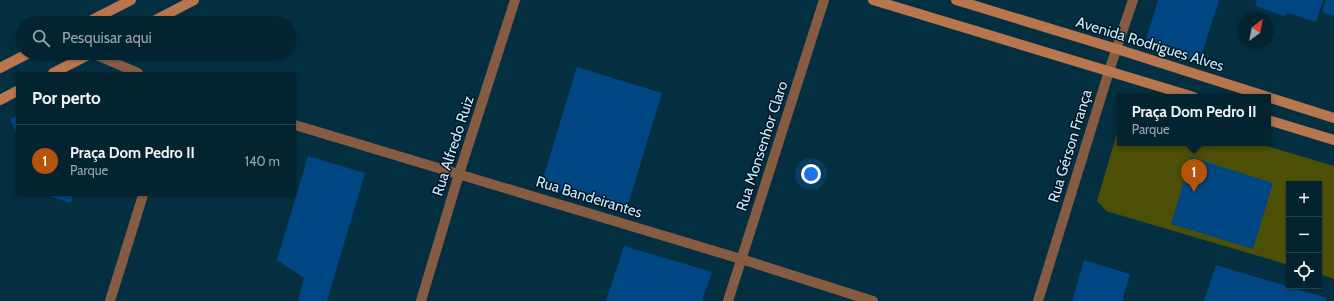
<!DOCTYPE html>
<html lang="pt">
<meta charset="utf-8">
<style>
:root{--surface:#032330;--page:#112f3c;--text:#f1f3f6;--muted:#97a4ab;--line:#24404c;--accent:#b45309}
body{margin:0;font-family:Cabin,sans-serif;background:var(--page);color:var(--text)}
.controls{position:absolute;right:12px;bottom:12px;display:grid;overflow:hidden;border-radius:0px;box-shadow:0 1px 3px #0004}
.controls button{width:36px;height:36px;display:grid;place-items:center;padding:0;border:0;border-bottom:1px solid var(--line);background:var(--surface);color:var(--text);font:20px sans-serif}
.compass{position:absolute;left:1238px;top:12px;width:36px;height:36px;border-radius:50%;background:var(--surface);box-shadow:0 1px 3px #0004;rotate:32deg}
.you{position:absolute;left:811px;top:174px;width:14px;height:14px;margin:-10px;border:3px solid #fff;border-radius:50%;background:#1a73e8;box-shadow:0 0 0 6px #1a73e833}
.badge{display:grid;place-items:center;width:26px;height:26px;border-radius:50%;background:var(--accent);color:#fff;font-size:13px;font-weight:700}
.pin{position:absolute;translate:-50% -33px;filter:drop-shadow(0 1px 2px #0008)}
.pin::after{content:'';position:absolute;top:21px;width:14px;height:12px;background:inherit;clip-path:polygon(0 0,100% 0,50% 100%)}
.popup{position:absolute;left:1117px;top:94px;width:154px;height:52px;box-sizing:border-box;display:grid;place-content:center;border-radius:0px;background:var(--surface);filter:drop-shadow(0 1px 3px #0005);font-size:13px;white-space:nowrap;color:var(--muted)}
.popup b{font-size:15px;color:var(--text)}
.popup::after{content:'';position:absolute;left:50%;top:100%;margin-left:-8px;border:8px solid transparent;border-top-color:var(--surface)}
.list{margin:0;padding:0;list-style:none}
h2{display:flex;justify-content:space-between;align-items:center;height:52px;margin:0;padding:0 16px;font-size:17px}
h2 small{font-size:13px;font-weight:400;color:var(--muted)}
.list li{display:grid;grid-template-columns:26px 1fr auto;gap:12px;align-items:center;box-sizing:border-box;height:72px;padding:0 16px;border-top:1px solid var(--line)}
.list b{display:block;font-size:15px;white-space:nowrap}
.list p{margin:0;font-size:13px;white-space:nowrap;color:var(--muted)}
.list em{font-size:13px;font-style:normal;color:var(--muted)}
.icon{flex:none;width:22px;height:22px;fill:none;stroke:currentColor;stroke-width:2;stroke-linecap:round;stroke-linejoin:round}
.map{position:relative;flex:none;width:1334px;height:301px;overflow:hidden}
.search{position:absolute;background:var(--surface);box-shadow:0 1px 3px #0004;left:16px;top:16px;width:280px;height:44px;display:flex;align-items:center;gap:10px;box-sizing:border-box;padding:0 14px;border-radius:22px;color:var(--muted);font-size:15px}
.panel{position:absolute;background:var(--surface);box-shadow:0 1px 3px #0004;left:16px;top:72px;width:280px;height:124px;border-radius:0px}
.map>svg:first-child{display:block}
</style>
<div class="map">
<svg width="1334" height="301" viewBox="0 0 1334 301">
<rect width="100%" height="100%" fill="#042f40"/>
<!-- green -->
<path fill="#4c4f06" d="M1120 123V143H1257L1334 166V279L1319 274V184H1289V265L1106 211 1097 201Z"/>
<!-- building -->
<path fill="#004682" d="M1158 0H1219L1199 63 1144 46Z
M1257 0H1323L1316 22 1287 13 1284 16 1255 6Z
M1326 0H1334V16L1322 12Z
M577 67 662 93 626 211 541 185Z
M17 116V134L10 119Z
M308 156 365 173 327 301H298L304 278 277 260Z
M1191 157 1273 183 1253 249 1171 224Z
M47 195H72L71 203Z
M624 246 712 272 702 301H606Z
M1084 260 1130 274 1122 301H1072Z
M1216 265 1327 298 1326 301H1204Z"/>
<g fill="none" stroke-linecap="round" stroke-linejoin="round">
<!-- minor -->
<path stroke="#855b42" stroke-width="10" d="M92 53 138 73
M295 125 741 259 873 301
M110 301 143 195
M421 301 459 174 515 0
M728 301 824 0
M1038 301 1109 71 1133 0"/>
<!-- secondary -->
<path stroke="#b7764d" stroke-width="10" d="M873 0 1194 97
M956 0 1117 49 1334 118
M86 23 131 0
M150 23 194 0
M0 68 29 53
M53 73 92 53
M0 100 17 91
M1268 120 1334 140"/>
</g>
<g text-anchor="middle" stroke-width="3" stroke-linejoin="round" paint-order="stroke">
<!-- street labels -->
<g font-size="15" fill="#c7ebfe" stroke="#011520">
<text transform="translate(1150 44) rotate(17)" y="5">Avenida Rodrigues Alves</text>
<text transform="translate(453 146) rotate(-72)" y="5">Rua Alfredo Ruiz</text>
<text transform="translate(762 146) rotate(-72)" y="5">Rua Monsenhor Claro</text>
<text transform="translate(1070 146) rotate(-73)" y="5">Rua Gérson França</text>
<text transform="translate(589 197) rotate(17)" y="5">Rua Bandeirantes</text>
</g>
</g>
</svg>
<div class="controls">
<button>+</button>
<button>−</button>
<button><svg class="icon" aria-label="locate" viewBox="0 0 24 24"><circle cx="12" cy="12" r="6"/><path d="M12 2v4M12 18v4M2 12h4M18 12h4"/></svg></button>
</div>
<svg class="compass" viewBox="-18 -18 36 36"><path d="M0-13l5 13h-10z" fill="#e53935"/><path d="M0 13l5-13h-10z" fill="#97a4ab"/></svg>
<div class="you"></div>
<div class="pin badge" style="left:1194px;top:192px">1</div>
<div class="popup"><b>Praça Dom Pedro II</b>Parque</div>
<div class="search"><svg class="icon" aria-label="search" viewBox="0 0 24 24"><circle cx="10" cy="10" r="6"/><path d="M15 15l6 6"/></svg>Pesquisar aqui</div>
<section class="panel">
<h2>Por perto<small></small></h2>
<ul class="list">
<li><span class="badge">1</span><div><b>Praça Dom Pedro II</b><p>Parque</p></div><em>140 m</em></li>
</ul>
</section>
</div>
